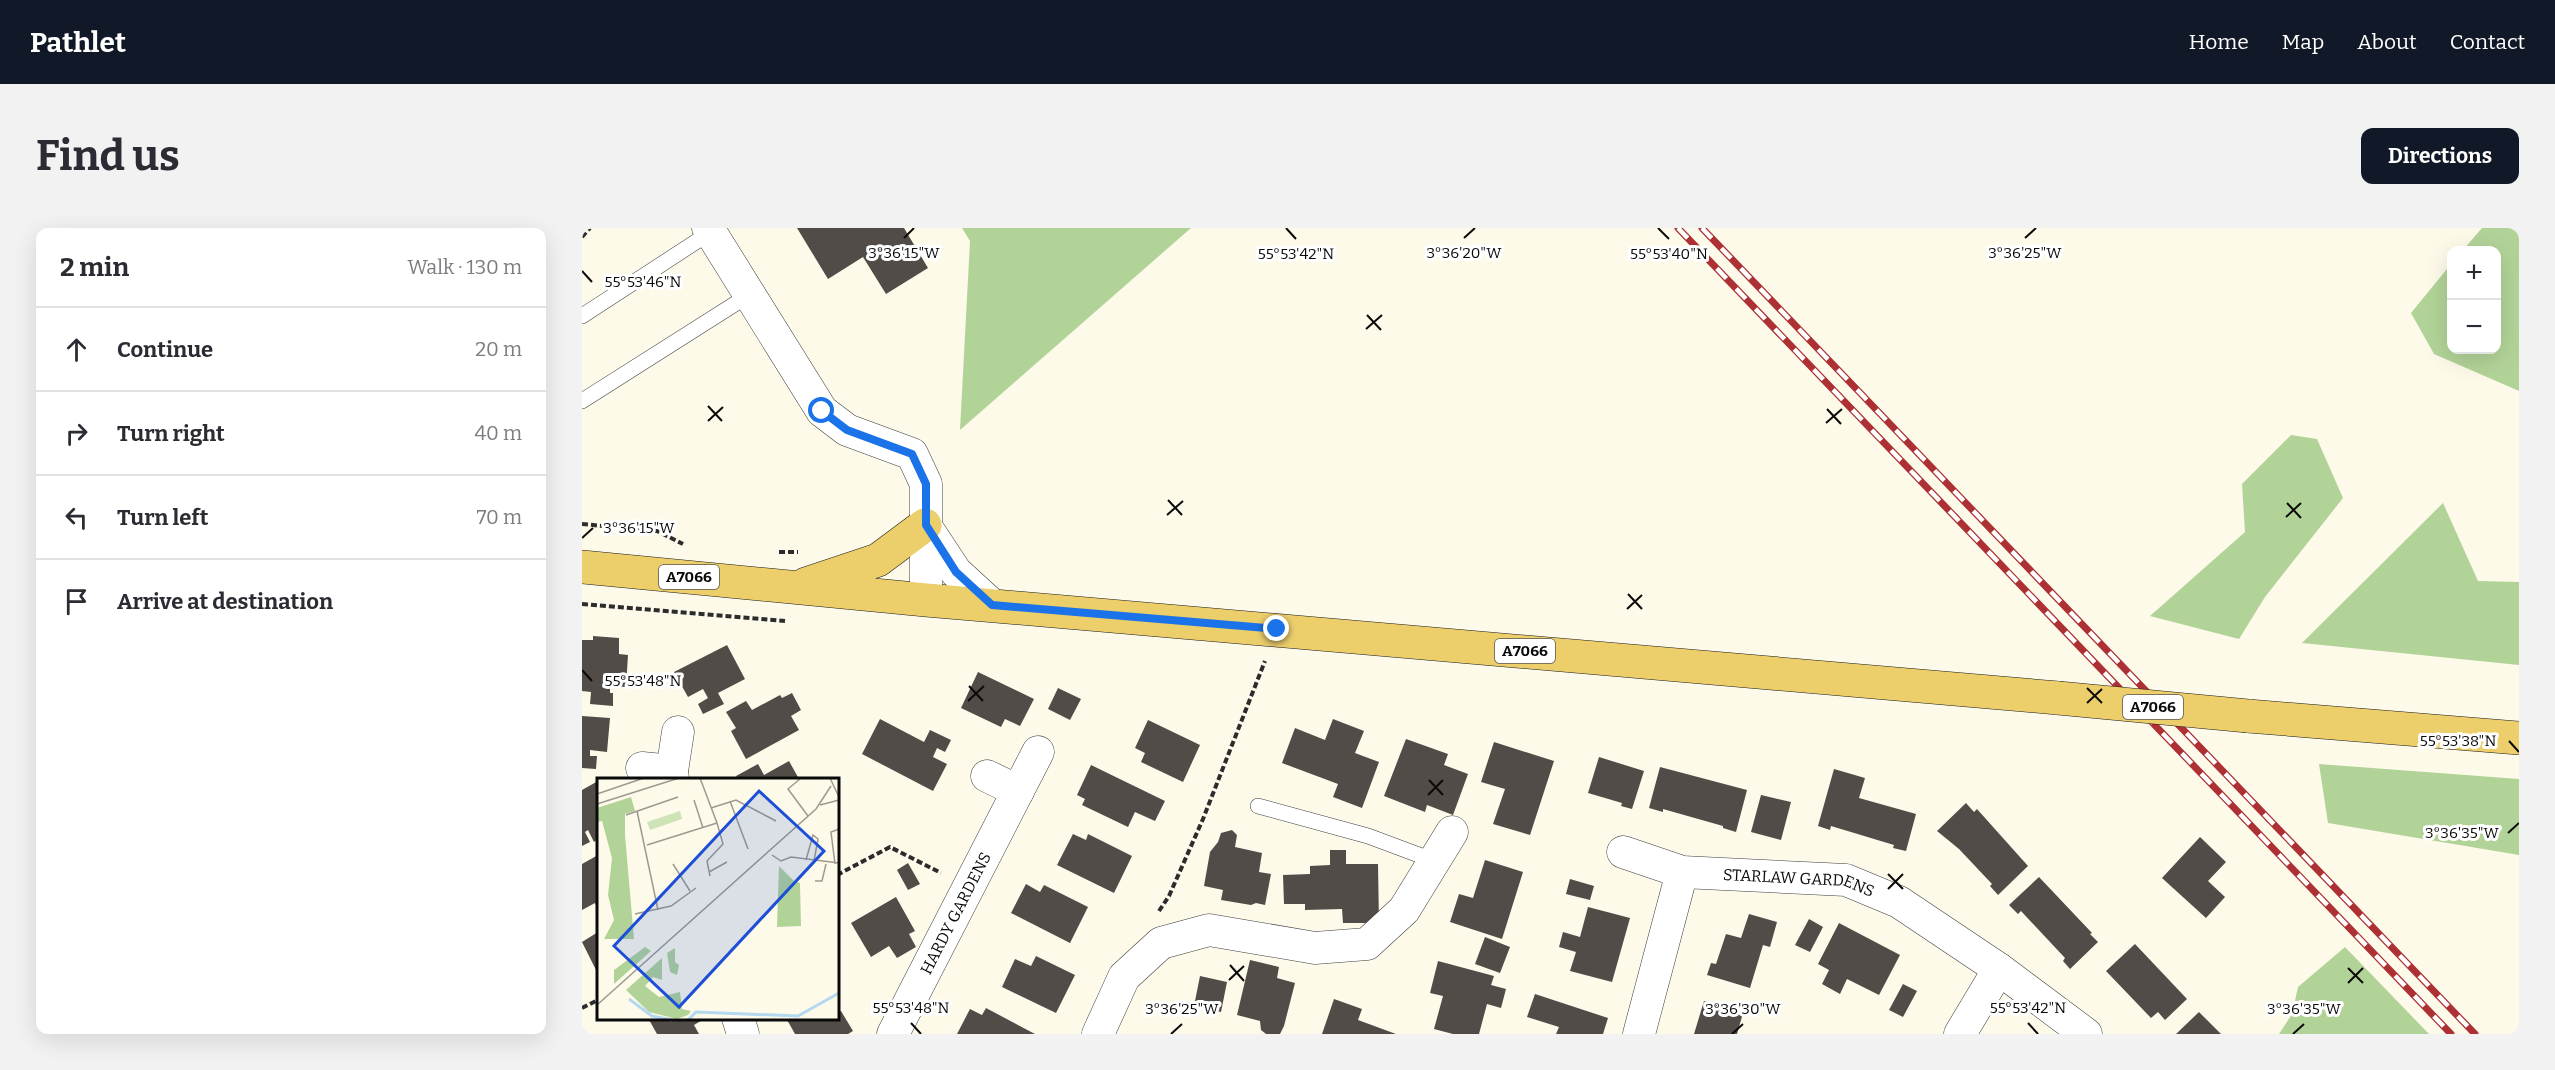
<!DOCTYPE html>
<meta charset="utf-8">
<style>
:root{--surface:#fff;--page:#f2f2f3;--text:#2b2b33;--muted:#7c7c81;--line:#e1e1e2;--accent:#111827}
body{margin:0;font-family:Bitter,serif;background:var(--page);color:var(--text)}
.controls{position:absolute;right:18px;top:18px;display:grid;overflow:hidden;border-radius:12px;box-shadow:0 6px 24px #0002}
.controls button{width:54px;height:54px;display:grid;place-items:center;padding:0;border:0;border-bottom:2px solid var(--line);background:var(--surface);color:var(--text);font:30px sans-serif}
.stop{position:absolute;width:18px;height:18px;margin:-14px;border:4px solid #1a73e8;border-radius:50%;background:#fff}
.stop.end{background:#1a73e8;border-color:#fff;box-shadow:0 2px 6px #0008}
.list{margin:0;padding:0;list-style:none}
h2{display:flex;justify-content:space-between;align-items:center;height:78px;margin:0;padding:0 24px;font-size:26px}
h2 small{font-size:20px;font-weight:400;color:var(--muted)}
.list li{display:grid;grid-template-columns:39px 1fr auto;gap:18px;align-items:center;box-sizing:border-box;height:84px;padding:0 24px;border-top:2px solid var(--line)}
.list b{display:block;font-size:22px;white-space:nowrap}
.list em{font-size:20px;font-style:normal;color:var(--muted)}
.icon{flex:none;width:33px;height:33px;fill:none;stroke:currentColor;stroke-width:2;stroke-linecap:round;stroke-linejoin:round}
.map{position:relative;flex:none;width:1937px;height:806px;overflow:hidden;border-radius:12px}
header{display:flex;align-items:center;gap:36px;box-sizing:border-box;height:84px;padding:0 30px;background:var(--accent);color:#fff}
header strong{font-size:28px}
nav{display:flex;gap:33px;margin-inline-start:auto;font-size:21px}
.intro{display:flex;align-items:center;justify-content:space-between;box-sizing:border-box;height:144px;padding:0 36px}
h1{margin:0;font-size:42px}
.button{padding:15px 27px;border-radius:12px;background:var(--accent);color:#fff;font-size:21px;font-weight:700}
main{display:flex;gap:36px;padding:0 36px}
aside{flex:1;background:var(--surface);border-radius:12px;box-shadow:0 6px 24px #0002}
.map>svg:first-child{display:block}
</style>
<header>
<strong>Pathlet</strong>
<nav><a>Home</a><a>Map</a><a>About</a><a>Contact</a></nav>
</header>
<div class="intro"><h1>Find us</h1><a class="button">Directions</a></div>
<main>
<aside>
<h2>2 min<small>Walk · 130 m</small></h2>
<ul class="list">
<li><svg class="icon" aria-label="ahead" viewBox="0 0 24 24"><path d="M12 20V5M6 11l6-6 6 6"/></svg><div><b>Continue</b></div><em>20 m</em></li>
<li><svg class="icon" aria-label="right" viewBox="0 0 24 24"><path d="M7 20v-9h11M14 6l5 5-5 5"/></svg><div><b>Turn right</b></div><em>40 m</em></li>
<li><svg class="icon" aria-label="left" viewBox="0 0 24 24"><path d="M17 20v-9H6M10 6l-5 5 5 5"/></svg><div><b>Turn left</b></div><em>70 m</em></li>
<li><svg class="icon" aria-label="arrive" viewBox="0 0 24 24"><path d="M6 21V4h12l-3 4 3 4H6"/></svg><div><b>Arrive at destination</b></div></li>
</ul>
</aside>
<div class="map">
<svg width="1937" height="806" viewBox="0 0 1937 806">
<rect width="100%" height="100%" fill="#fdfaea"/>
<!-- forest -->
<path fill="#b2d398" d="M380 0H609L378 202 388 13Z
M1900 0H1937V163L1852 126 1829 85 1869 36 1870 122H1914V22H1881Z
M1709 207 1735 211 1761 270 1683 369 1657 411 1568 388 1663 304 1660 256Z
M1861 275 1896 353 1937 354V437L1720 415Z
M1737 536 1937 551V627L1746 595Z
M1763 719 1847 806H1697L1710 786 1716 759Z"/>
<!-- building -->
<path fill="#524c48" d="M215 0H322L346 40 304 66 281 29 246 51Z
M11 408 37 410V426L46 427 44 459 28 458V465H31V478L8 476 9 464 0 463V412H11Z
M145 417 163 451 136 465 142 476 121 486 116 476 126 470 121 461 106 469 92 444Z
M396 444 452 471 438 498 423 491 419 499 379 480Z
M476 460 499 471 488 492 466 481Z
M210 465 219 482 209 488 217 502 164 531 149 503 154 500 144 484 164 473 170 482 198 467 200 470Z
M0 488 28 490 25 524 8 522V528H15L14 541 0 540Z
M298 491 342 514 348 502 369 512 363 524 355 520 351 529 365 536 351 563 280 526Z
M751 491 782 503 773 525 797 534 780 580 751 569 756 556 700 535 713 500 743 512Z
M566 492 618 517 601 554 559 534 563 525 553 520Z
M824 511 866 526 862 537 886 546 871 587 845 577 843 584 802 568Z
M912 514 972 533 948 607 911 596 923 561 899 554Z
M1017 529 1062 543 1050 581 1039 578 1040 575 1006 565Z
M207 533 217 551H156L154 548 176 536 182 547Z
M509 537 583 573 573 593 553 584 546 599 500 577 503 571 495 567Z
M1078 539 1165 562 1154 604 1141 600V598L1088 583 1081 581V584L1067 580Z
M1252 541 1283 550 1277 570 1334 586 1324 623 1311 620 1312 617 1249 598 1248 602 1236 598Z
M16 553V611L12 614 6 602 3 604 8 614 0 618V562Z
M1179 567 1209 574 1199 612 1169 604Z
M1384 575 1392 584 1395 581 1446 638 1416 667 1408 658 1410 656 1377 621 1355 603Z
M650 602 655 607 653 619 680 625 677 644 689 646 683 677 674 675 669 677 639 672 641 662 622 658 628 624 636 614 639 605Z
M491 606 504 612 506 606 550 628 532 665 475 637Z
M1618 609 1644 634 1626 653 1643 669 1624 690 1580 650Z
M748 622H764V636H796L797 695H761L760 681 723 682V676H702L701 647 728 646V638L748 637Z
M16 627V682L13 675 0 682V636Z
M903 632 941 644 920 711 868 694 877 666 891 670Z
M326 635 338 656 326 662 315 642Z
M1457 649 1510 705 1508 706 1516 714 1488 741 1481 733 1483 730 1439 683 1436 686 1427 677Z
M988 651 1012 658 1008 672 984 666Z
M444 656 458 664 462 657 506 679 488 715 429 685Z
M314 669 333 703 327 706 334 719 315 730 307 718 289 729 269 695Z
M1006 679 1048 690 1030 754 988 743 994 724 977 719 981 704 998 709Z
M1167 686 1195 694 1188 719 1181 717 1168 760 1125 747 1129 735 1134 736 1144 706 1159 710Z
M1227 691 1241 699 1228 724 1213 717Z
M1257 695 1318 727 1297 767 1265 751 1258 766 1240 756 1247 742 1236 736Z
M16 704V746L0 714Z
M903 709 928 719 918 745 893 736Z
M1553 716 1605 771 1583 792 1576 784 1569 790 1524 743Z
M454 728 493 747 474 785 420 759 433 731 449 738Z
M668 732 697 739 695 750 713 755 702 798 698 806H684L679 802 678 793 655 787Z
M856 733 912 748 909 757 924 761 919 780 905 776 897 806H871L852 801 861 768 848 765Z
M618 748 645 754 639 784 612 778Z
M1321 756 1335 763 1321 789 1307 782Z
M953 766 1026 790 1021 806H974L977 799 945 789Z
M752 771 780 781 776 792 814 806H740Z
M1122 773 1161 785 1155 806H1112Z
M404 780 453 806H375L388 781 400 787Z
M259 783 271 803 266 806H213L204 790H255V785Z
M1617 784 1639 806H1594Z
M66 790H121L122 791 112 797 117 806H75Z"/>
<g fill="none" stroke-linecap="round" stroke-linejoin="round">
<!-- lane casing -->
<g stroke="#3d3d3d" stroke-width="16">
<path id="lane" d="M0 88 129 4
M0 173 167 67
M676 578 786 608 853 633"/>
</g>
<!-- street casing -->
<g stroke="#3d3d3d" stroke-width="33">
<g id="street">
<path d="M126 0 240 183 265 202 330 226 344 256V372"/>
<path d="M343 297 374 344 410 377"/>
<path d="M60 540 90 543"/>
<path d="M405 548 436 563"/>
<path d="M91 551 90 543 96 504"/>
<path id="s1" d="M1041 624 1100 644 1264 652 1317 674 1417 741 1504 806"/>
<path d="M156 790 161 806"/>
<path id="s2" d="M311 806 456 524"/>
<path d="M516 806 542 749 579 715 627 702 733 720 785 716 822 682 870 604"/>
<path d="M1057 806 1100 644"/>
<path d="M1378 806 1417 741"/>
</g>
</g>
<!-- primary casing -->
<g stroke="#1b1b1b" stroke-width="34">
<path id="primary" d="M0 339 344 372 1476 470
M224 356 296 332 343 297
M1666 488 1937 510"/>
</g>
<!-- path -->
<path stroke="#2c2c2c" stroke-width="4" stroke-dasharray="6 3" stroke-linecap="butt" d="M0 9 8 0
M0 296 75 303 101 316
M197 324H216
M0 376 203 393
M255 647 308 619 359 645
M577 683 587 668 621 591 683 433
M0 780 16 772"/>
<!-- lane -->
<use href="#lane" stroke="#fff" stroke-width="15"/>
<!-- street -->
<use href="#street" stroke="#fff" stroke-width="32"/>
<!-- primary -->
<use href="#primary" stroke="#ecce6b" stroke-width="33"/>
<!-- rail casing -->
<g stroke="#ad3034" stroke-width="7">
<path id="rail" d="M1096 0 1869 806
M1120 0 1893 806"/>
</g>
<!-- rail -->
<use href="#rail" stroke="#fff" stroke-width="4.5" stroke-dasharray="14" stroke-linecap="butt"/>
<!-- primary-bridge casing -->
<g stroke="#1b1b1b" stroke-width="34" stroke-linecap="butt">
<path id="primary-bridge" d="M1476 470 1666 488"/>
</g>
<!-- primary-bridge -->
<use href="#primary-bridge" stroke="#ecce6b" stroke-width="33"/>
</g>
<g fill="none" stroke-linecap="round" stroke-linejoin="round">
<!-- route -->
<path stroke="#1a73e8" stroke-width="8" d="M240 183 265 202 330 226 344 256V297L374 344 410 377 695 401"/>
</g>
<!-- ticks -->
<path fill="none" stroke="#0a0a0a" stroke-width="2" d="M704 0 714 11M1076 0 1087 11M322 10 332 0M882 10 893 0M1443 10 1454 0M0 43 10 54M785 87 799 102M784 101 800 87M126 178 140 193M1245 181 1259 196M126 193 141 179M1244 195 1260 181M586 272 600 287M1705 275 1719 290M585 287 601 273M1704 289 1719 275M0 310 11 300M1046 366 1060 381M1045 381 1060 367M0 442 10 453M387 458 401 473M1505 460 1520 475M386 473 402 458M1505 475 1520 461M1927 513 1937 524M847 552 861 567M846 567 861 552M1926 605 1937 595M1306 646 1321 661M1306 661 1321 646M648 737 662 753M1766 740 1781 755M647 752 662 738M1766 755 1781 740M329 795 339 806M1446 795 1456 806M589 806 600 796M1150 806 1161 796M1711 806 1722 796"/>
<g text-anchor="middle" stroke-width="6" stroke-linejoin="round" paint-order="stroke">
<!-- shield labels -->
<g fill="#fff" stroke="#545454" stroke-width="1.5">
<rect x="77" y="337" width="60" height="24" rx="4.5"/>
<rect x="913" y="411" width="60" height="24" rx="4.5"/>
<rect x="1541" y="467" width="60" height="24" rx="4.5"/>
</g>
<g font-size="15" font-weight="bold" fill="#0a0a0a">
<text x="107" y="354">A7066</text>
<text x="943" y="428">A7066</text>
<text x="1571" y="484">A7066</text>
</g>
<!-- street labels -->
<g font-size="16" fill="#0a0a0a" stroke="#fff">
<text dy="6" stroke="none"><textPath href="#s1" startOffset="180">STARLAW GARDENS</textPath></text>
<text dy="6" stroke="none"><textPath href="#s2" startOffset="136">HARDY GARDENS</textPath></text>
</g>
</g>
<!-- overview -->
<g transform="translate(15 550)">
<rect width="242" height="242" fill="#fdfaea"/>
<path d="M83 33 85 41 53 52 50 44Z" fill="#cee4b7"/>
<path d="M34 19 38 33 28 36V57L37 161H7L17 142 11 117 15 80 5 43 0 44V30ZM182 88 197 103 203 105 204 148 180 149ZM48 169 54 173 17 206V192ZM78 170V184L82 187 80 197 73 194 70 175ZM65 180V202L56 199 48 208 62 219 83 214 85 231 94 233 91 237 80 241 52 234 29 212Z" fill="#b2d398"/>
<path fill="none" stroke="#b3d8f0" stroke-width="3" d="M32 221 55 238 75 242M91 242 99 234 201 238 242 215"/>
<path fill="none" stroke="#9c9a90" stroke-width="1.5" d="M204 0 191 11 211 38M233 0 242 19M0 16 47 0M97 22 106 50M133 23 151 71M0 26 82 0M223 27 242 22M114 30 139 22 179 43M40 33 61 132M29 37 81 19M50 67 120 45 103 0M175 77 184 83 194 79 242 85M209 82 216 57 221 61 217 83M76 86 93 113M238 86 234 54 242 51M112 94 130 84M113 98 110 83 126 66 120 45M218 103H225L229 86M38 136 74 128 99 110M0 227 219 31 234 8"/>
<path fill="#1d4ed8" fill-opacity="0.15" stroke="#1d4ed8" stroke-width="3" d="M162 13 227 73 82 229 17 168Z"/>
<rect width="242" height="242" fill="none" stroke="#0a0a0a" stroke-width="3"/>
</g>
<g font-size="15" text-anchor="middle" fill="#0a0a0a" stroke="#fff" stroke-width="6" stroke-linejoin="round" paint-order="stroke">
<text x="322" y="30">3°36'15"W</text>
<text x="882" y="30">3°36'20"W</text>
<text x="1443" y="30">3°36'25"W</text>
<text x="714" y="31">55°53'42"N</text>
<text x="1087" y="31">55°53'40"N</text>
<text x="61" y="59">55°53'46"N</text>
<text x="57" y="305">3°36'15"W</text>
<text x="61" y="458">55°53'48"N</text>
<text x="1876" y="518">55°53'38"N</text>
<text x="1880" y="610">3°36'35"W</text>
<text x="329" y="785">55°53'48"N</text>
<text x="1446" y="785">55°53'42"N</text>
<text x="600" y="786">3°36'25"W</text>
<text x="1161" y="786">3°36'30"W</text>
<text x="1722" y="786">3°36'35"W</text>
</g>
</svg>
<div class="controls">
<button>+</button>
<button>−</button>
</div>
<div class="stop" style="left:240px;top:183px"></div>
<div class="stop end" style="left:695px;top:401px"></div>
</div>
</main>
